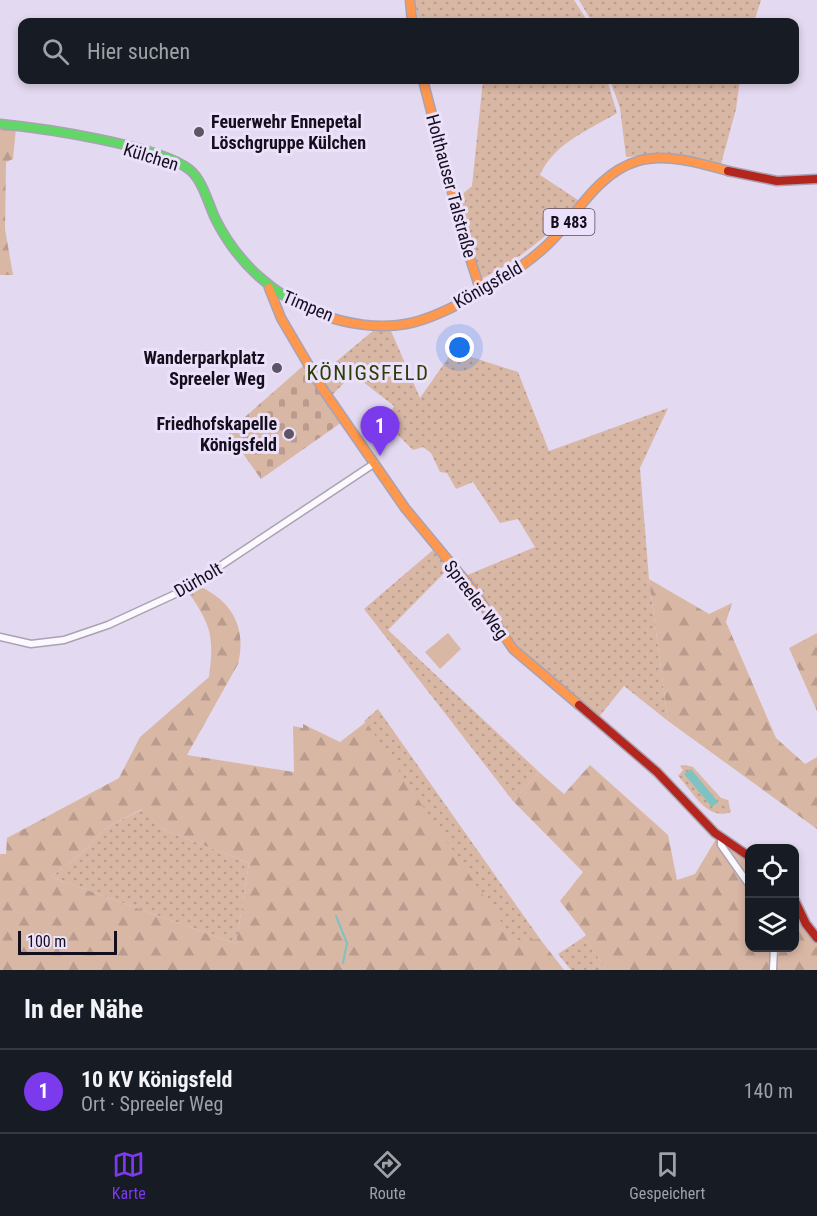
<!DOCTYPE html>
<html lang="de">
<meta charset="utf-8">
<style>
:root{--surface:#171b24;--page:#20242c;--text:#f1f3f6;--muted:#9ea1a6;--line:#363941;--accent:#7c3aed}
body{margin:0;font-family:"Roboto Condensed",sans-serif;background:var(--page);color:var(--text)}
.controls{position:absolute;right:18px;bottom:18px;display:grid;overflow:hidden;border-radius:12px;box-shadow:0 3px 9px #0003}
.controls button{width:54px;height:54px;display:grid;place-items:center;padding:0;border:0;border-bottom:2px solid var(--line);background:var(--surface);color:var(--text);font:30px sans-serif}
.scale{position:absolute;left:18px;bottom:15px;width:99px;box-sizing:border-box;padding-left:6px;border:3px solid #150e1c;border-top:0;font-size:16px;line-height:21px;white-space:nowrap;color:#150e1c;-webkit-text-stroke:4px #ebe1fa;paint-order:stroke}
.you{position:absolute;left:460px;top:348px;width:21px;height:21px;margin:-15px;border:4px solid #fff;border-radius:50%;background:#1a73e8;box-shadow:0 0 0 9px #1a73e833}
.badge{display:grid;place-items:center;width:39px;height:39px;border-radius:50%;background:var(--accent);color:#fff;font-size:20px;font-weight:700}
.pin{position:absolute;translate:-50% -50px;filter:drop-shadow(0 2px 3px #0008)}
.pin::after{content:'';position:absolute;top:32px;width:21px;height:18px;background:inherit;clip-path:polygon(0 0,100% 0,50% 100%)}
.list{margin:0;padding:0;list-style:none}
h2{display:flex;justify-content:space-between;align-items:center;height:78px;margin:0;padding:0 24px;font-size:26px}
h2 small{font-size:20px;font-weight:400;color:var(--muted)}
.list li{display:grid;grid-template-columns:39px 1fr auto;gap:18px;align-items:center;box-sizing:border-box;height:84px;padding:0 24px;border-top:2px solid var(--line)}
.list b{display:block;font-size:22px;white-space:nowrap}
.list p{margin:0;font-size:20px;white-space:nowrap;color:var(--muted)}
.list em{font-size:20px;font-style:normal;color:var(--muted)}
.icon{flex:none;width:33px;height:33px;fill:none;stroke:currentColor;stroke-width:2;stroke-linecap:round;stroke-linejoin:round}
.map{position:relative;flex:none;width:817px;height:970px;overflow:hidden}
.search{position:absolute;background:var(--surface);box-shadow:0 3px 9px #0003;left:18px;right:18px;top:18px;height:66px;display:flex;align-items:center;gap:15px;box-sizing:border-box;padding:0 21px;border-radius:12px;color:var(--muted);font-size:22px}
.sheet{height:162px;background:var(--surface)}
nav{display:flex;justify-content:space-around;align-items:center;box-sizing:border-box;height:84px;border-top:2px solid var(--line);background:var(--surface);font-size:16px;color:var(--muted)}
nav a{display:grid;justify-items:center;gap:3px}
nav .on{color:var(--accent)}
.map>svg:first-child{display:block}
</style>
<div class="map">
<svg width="817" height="970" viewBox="0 0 817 970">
<defs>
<pattern id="grass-dots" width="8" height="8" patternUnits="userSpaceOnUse" patternTransform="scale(1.5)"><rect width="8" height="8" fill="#d9b7a5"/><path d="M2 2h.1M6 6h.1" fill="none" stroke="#b99c8d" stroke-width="1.8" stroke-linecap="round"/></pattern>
<pattern id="forest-firs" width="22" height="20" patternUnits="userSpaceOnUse" patternTransform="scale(1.5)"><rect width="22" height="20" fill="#d9b7a5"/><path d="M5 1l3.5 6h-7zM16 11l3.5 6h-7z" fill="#b99c8d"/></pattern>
<pattern id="cemetery-stones" width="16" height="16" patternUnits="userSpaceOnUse" patternTransform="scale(1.5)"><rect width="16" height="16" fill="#d9b7a5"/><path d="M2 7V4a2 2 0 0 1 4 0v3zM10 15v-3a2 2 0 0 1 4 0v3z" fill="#b99c8d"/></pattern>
</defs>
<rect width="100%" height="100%" fill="#e3d9f0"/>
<!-- grass -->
<path fill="url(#grass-dots)" d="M415 0H574L588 22H418Z
M579 0H761L754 22H592Z
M483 80H607L617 113C589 130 554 143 540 175L581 202C551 233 521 259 481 279L459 197 472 186Z
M610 80H740L736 109 721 164 652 155 626 157 620 108Z
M374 330 391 331 420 398 453 351 518 372 549 451 668 408 640 468 649 579 668 721 624 686 598 718 513 642 465 576 535 547 518 519 500 523 473 482 456 489 447 473 440 472 431 453 423 447 413 450 386 423 394 406 353 374 331 396 314 380Z
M433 550 450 567 388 630 539 772 513 801 364 609Z
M378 709 540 939 514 942 364 721Z
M685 765 693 767 721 798 728 800 731 812C707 821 694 793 678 776L683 770 680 766Z
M143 809 162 829 249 863 236 944 51 877 81 854 106 828Z
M581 939 588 943 607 970H571L558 954Z"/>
<!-- forest -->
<path fill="url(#forest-firs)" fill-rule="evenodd" d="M0 127 16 128 13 159 6 162 5 229 13 275H0Z
M649 579 709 614 732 603 726 622 776 738 805 764 817 757V829L668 721Z
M199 586C232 601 247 628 238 664L187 755 294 772 293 726 303 728V724L340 742 366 722 514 941 540 939 564 970H0V854H6L7 838 119 778 140 737 209 677C214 637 212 627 189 593ZM142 809 162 829 249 863 236 944 51 877 81 854 106 828Z
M817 633V711L789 648Z
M590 765 668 835 677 880 695 874 716 839 749 863 750 948H794L795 906 817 942V970H607L588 943 581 939 586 935 560 901 583 872 513 801 539 772 564 794Z"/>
<!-- cemetery -->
<path fill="url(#cemetery-stones)" d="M303 366 342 422 261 479 228 432Z"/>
<!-- garden -->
<path fill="#d9b7a5" d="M448 633 461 649 440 669 425 652Z"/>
<!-- water -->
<path fill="#7ec3c2" d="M691 769 718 802 712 807 684 774Z"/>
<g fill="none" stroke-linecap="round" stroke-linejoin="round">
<!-- stream -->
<path stroke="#7ec3c2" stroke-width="2" d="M336 916 347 943 343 963"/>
<!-- street casing -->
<g stroke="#a9a2b3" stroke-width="9">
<path id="street" d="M0 637 31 644 64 640 108 625 184 590 375 463
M721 837V845L750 886
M773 970 774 948"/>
</g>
<!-- fast casing -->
<g stroke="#a9a2b3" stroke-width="11">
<path id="fast" d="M0 124C41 128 160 145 190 170 203 181 208 203 215 218 237 263 274 296 320 314"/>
</g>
<!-- slow casing -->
<g stroke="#a9a2b3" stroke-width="11">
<path id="slow" d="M410 0 412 22
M423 80 467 249 481 292
M269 288 281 318 322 388 405 508 473 590 513 649 579 705
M320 314C346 324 378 329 406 324 446 317 527 268 555 237 579 210 600 172 638 161 666 153 700 163 728 171"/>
</g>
<!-- jam casing -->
<g stroke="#a9a2b3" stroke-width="11">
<path id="jam" d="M728 171 777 181 817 179
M579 705 657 772 715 833 750 857
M794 899 806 924 817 938"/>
</g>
<!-- street -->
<use href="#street" stroke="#fbf9fd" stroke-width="6"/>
<!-- fast -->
<use href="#fast" stroke="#63d668" stroke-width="8"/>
<!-- slow -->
<use href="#slow" stroke="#ff974d" stroke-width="8"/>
<!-- jam -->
<use href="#jam" stroke="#b3261e" stroke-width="8"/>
</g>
<!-- markers -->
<g fill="#5d5566" stroke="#ebe1fa" stroke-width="2">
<circle cx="199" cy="132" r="6"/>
<circle cx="277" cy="368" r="6"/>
<circle cx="289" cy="434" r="6"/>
</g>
<g text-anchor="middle" stroke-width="6" stroke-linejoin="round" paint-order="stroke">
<!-- shield labels -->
<rect fill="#ebe1fa" stroke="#554d5f" stroke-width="1.5" x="543.5" y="209" width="51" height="26" rx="4.5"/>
<g font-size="16" font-weight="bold" fill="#150e1c">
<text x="569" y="228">B 483</text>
</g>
<!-- poi labels -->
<g font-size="18" font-weight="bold" fill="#150e1c" stroke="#ebe1fa" text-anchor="end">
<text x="211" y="128" text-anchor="start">Feuerwehr Ennepetal<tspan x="211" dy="21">Löschgruppe Külchen</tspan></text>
<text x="265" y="364">Wanderparkplatz<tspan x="265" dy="21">Spreeler Weg</tspan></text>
<text x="277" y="430">Friedhofskapelle<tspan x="277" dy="21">Königsfeld</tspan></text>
</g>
<!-- street labels -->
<g font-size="18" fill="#150e1c" stroke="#ebe1fa">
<text transform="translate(151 157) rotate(17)" y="6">Külchen</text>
<text transform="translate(451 186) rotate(75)" y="6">Holthauser Talstraße</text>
<text transform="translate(488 285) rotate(-30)" y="6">Königsfeld</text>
<text transform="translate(308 306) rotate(23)" y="6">Timpen</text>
<text transform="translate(198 580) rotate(-30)" y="6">Dürholt</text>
<text transform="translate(476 600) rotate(53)" y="6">Spreeler Weg</text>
</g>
<!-- quarter labels -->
<g font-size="21" letter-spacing="1.5" fill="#2d3d04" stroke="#ebe1fa">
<text x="368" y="380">KÖNIGSFELD</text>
</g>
</g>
</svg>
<div class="controls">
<button><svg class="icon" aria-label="locate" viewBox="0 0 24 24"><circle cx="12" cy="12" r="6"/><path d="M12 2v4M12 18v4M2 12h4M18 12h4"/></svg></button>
<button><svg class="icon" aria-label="layers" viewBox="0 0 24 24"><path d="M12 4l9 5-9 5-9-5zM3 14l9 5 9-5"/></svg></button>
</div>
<div class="scale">100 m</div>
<div class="you"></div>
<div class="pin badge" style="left:380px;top:456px">1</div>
<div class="search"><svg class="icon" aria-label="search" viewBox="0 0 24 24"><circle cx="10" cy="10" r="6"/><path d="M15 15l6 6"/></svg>Hier suchen</div>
</div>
<section class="sheet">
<h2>In der Nähe<small></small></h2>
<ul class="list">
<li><span class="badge">1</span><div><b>10 KV Königsfeld</b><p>Ort · Spreeler Weg</p></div><em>140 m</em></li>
</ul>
</section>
<nav>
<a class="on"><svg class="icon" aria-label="map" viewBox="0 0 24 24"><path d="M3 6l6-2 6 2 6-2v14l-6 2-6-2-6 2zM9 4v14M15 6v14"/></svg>Karte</a>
<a><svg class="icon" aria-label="directions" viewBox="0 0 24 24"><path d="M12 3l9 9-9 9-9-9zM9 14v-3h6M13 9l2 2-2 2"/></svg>Route</a>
<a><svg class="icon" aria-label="saved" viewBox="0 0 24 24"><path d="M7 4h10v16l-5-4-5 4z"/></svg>Gespeichert</a>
</nav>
